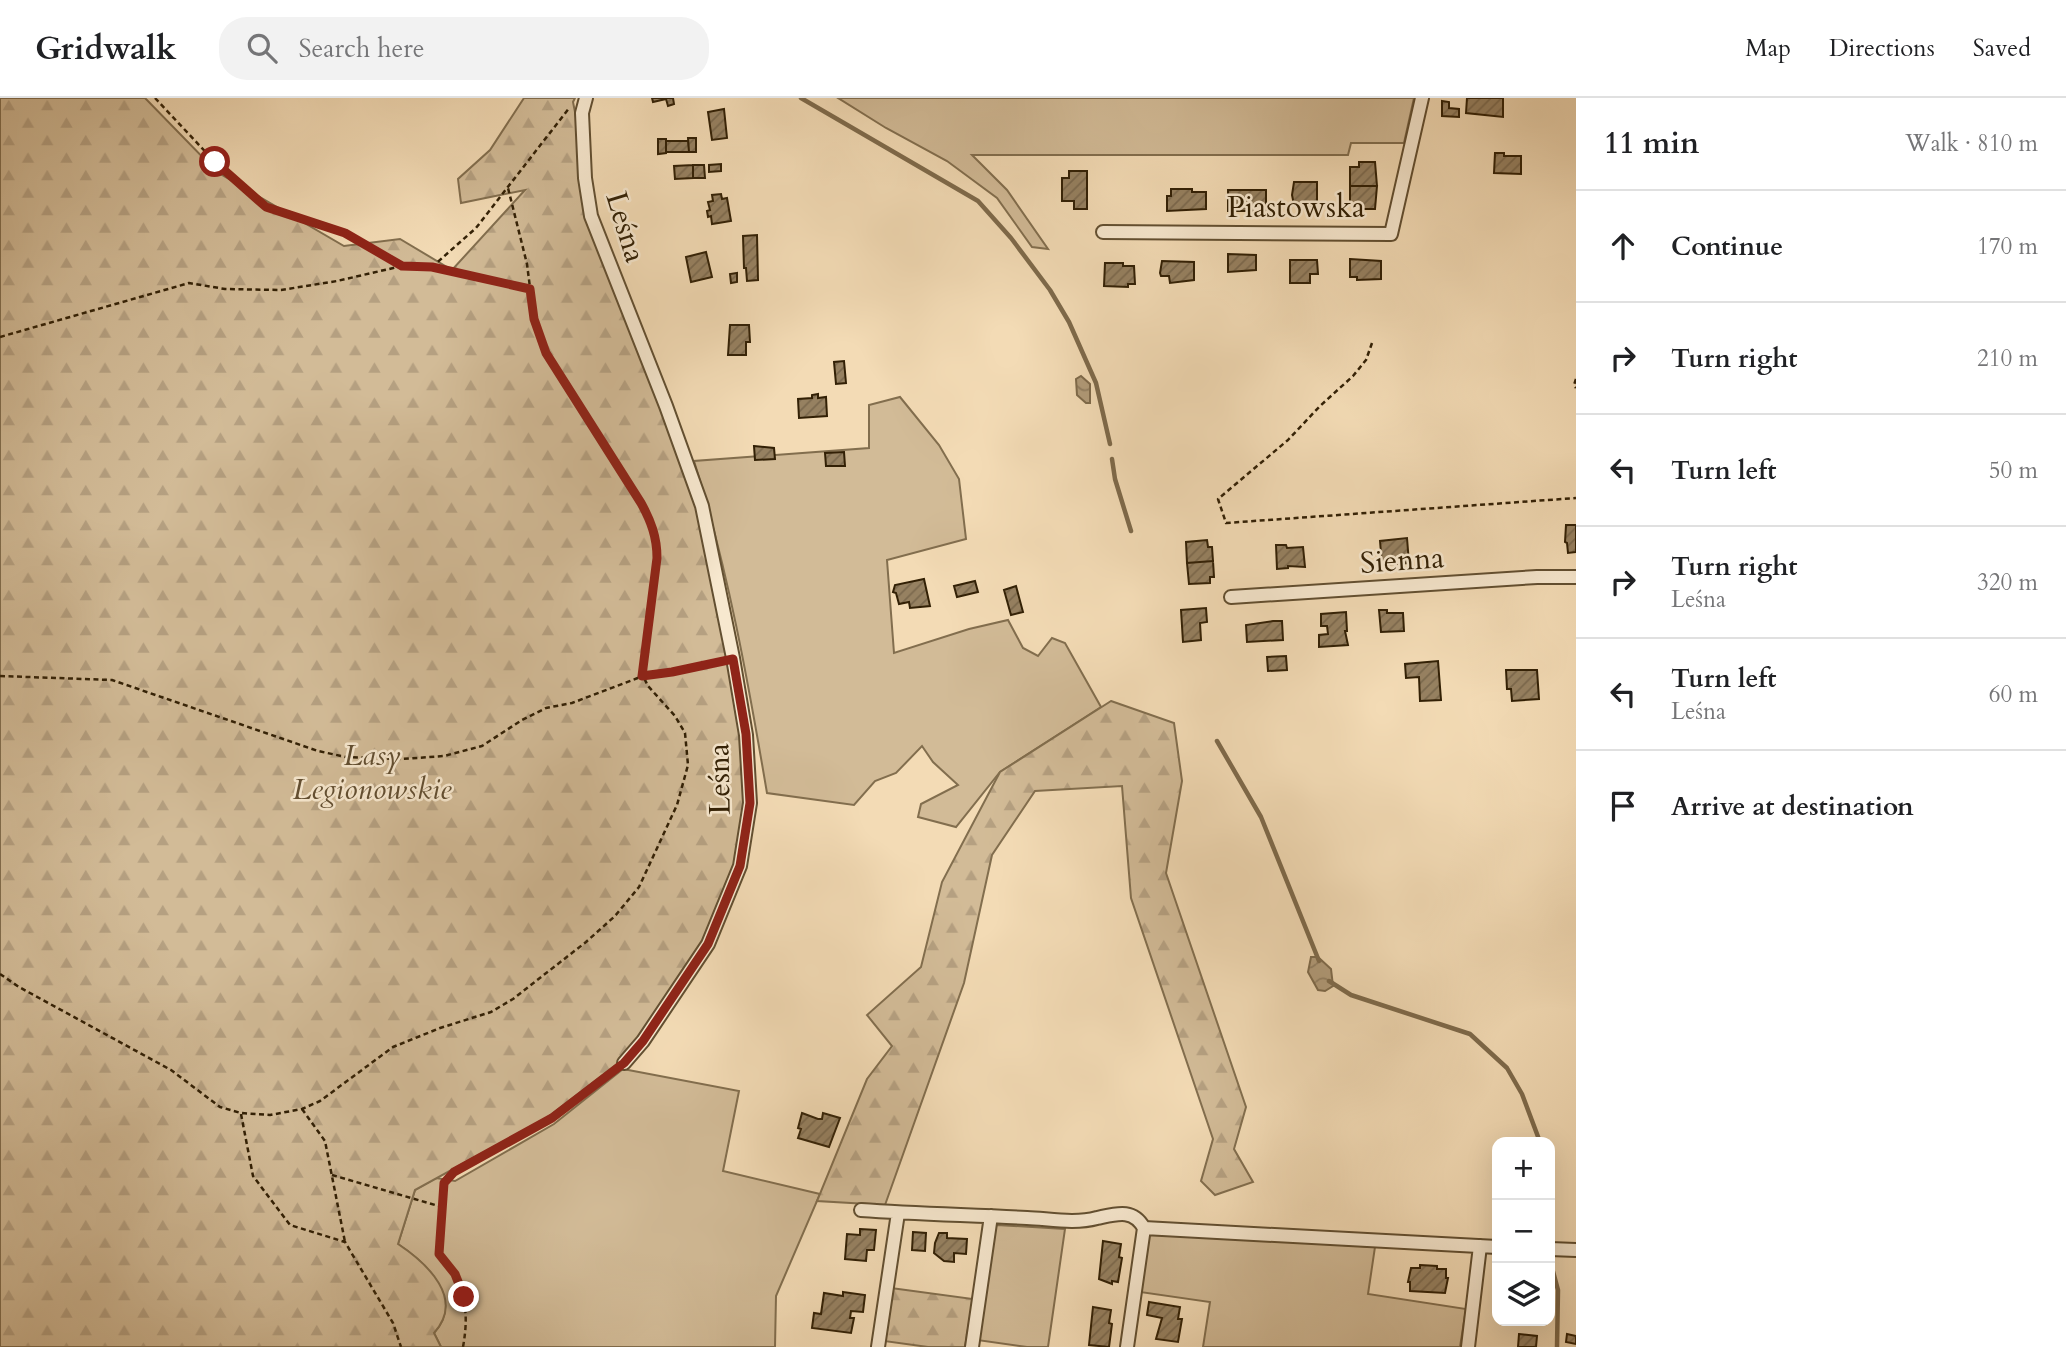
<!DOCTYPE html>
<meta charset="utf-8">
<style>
:root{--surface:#fff;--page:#f2f2f2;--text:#202124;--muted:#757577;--line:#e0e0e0}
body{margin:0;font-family:Cardo,serif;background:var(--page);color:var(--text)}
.controls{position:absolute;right:21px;bottom:21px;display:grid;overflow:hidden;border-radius:14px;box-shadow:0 7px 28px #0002}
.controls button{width:63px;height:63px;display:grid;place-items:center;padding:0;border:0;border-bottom:2px solid var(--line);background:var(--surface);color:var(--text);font:35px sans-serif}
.stop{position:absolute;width:21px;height:21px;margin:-16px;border:5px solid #8f2418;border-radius:50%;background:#fff}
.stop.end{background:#8f2418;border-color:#fff;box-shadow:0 2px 7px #0008}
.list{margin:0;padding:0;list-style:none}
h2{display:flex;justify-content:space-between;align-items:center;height:91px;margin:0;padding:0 28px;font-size:30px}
h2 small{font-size:23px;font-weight:400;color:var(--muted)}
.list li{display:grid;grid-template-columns:46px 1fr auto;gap:21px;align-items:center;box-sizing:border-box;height:112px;padding:0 28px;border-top:2px solid var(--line)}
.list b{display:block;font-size:26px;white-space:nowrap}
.list p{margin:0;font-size:23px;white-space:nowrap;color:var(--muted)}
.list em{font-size:23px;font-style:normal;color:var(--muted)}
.icon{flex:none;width:38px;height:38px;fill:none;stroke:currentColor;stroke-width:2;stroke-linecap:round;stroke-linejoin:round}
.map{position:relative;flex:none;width:1576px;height:1249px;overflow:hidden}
header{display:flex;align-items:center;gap:42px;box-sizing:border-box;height:98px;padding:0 35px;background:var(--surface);border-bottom:2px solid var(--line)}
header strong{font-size:33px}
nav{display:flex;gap:38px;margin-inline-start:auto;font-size:24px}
.search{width:490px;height:63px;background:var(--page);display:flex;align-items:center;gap:18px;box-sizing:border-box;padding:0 24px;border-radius:28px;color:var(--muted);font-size:26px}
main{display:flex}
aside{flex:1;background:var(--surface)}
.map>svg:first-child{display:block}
</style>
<header>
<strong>Gridwalk</strong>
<div class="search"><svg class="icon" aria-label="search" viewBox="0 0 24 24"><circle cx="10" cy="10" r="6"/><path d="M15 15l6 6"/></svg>Search here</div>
<nav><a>Map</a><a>Directions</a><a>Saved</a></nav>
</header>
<main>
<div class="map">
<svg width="1576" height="1249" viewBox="0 0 1576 1249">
<defs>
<pattern id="forest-firs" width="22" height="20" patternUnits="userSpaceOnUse" patternTransform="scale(1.75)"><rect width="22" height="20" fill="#d2bb97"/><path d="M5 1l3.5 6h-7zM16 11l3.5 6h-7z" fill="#b5a081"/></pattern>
<pattern id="water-waves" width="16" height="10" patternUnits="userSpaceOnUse" patternTransform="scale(1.75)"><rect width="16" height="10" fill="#b19b79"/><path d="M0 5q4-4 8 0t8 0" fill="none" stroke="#917e61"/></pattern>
<pattern id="building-hatch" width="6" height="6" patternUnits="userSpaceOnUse" patternTransform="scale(1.75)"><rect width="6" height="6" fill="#968161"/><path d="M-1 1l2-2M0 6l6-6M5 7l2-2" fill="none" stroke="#7b694e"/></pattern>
</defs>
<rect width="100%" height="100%" fill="#f3dbb5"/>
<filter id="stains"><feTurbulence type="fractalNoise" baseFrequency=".00286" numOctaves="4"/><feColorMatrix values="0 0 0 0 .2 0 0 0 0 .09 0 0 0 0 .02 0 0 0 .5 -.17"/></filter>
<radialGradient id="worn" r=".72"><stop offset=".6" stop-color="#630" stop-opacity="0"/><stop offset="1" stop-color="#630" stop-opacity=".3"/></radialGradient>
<!-- grass -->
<path fill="#d2bb97" stroke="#826e4e" stroke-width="2" d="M838 0H1414L1404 45H1351L1348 57H972L1007 92 1048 151 1032 149 997 100 947 63 886 30Z
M900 299 939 347 959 381 966 441 887 462 894 555 969 531 1008 522 1023 550 1038 558 1052 540 1065 545 1101 609 1000 674 956 729 918 719 921 706 958 687 933 664 922 648 896 675 875 683 854 707 767 695C748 583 728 471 694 363L869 350V307Z
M623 971 739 993 723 1073 820 1096 776 1198 775 1249H441L434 1235C464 1202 427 1165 398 1146L415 1092 436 1080 455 1083 554 1026Z
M997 1127 1065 1131 1048 1249H1027L977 1242 994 1130Z
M1149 1135 1375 1149 1368 1196 1466 1211 1460 1249H1203L1210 1204 1140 1194Z"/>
<!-- forest -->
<path fill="url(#forest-firs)" stroke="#826e4e" stroke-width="2" d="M0 0H145L217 74 344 148 400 141 452 172 525 92 461 105 458 81 490 52 524 0H575L573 4 594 110 700 421 743 637 746 707 737 765 702 852 622 962 548 1019 415 1092 398 1146C428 1166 465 1201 434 1235L441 1249H0Z
M1111 603 1174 625 1182 683 1166 775 1246 1009 1234 1051 1253 1084 1215 1097 1201 1083 1213 1041 1131 800 1122 688 1035 693 992 757 964 885 885 1107 817 1103 867 981 892 948 867 917 921 869 942 784 1000 674Z
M891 1190 973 1201 965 1249H928L884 1243Z"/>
<!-- water -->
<path fill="url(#water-waves)" stroke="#7e6a4b" stroke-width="2" d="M1081 278 1090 286V305H1086L1077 297 1076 281Z
M1311 859H1318L1331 871 1333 888 1325 893 1318 892 1308 874Z"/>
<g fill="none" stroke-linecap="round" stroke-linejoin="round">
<!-- stream -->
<path stroke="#7e6a4b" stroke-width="4.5" d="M801 0 978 103 1011 140 1050 192 1069 224 1096 285 1110 346
M1112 361 1115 381 1131 433
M1217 643 1261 719 1319 863
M1329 883 1351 897 1470 936 1507 970 1522 996 1540 1044
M1551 1166 1558 1192 1557 1249"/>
</g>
<!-- building -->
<path fill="url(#building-hatch)" stroke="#322005" stroke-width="2" d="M652 0H673L674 6 668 8 666 1 653 4Z
M1467 0H1503V19L1466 15Z
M1442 3 1449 4V10L1459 11V19L1442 18Z
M724 11 727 40 712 42 708 14Z
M688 40H696V54H689Z
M658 41H666V55L658 56Z
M666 43H688L689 54H666Z
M1495 55H1504V58H1521V76L1494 75Z
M1359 64H1375L1377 88H1350V69H1359Z
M721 66V73L709 74V67Z
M693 67V80L675 81 674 68Z
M693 67H704L705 80H693Z
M1069 73H1087V111H1074V103H1062V80H1069Z
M1294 84H1317V113H1308V106L1294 107 1292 97Z
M1350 88H1377L1375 111H1359V107L1350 106Z
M1171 91H1192V94H1206V111L1167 113V98H1171Z
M1228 92H1266V113H1228Z
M721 96 722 101 727 100 731 123 712 126 711 118 708 119 707 113 710 112 708 104 713 103 712 97Z
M757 137 758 182 747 183 746 170H744L743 138Z
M706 154 712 179 691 184 686 159Z
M1228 156 1256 157V172L1228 174Z
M1350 161 1381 163V181L1357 182V179H1350Z
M1290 162H1317L1318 176H1310V185H1290Z
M1162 163 1194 164V182L1170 185 1169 178H1161L1160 175Z
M1105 165H1123V168H1134L1135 186H1128V189L1104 188Z
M737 175V184L731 185 730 176Z
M730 227H749L750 244H746V257H728Z
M844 263 846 285 836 286 834 264Z
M818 296V300L826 299 827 318 799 320 798 301 812 300V297Z
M754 348 774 350 775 361 755 362Z
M844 354 845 368H826L825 355Z
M1566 427H1576V454L1568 455 1567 445 1565 444Z
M1407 440 1409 465 1382 467 1380 443Z
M1207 442 1208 449H1212L1213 463 1187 465 1186 444Z
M1276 447H1286L1287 450 1303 449 1305 469 1288 468V470L1277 471Z
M1213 463 1214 479H1210V485L1189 486 1187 465Z
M924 481 930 508 910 510 909 504 899 506 896 495 893 494 895 487Z
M975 483 978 494 957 499 954 488Z
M1016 488 1023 514 1011 517 1004 492Z
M1206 510 1207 524 1200 525 1201 542 1183 544 1181 512Z
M1379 512H1387V515H1403L1404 533 1381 534Z
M1346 514 1347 533H1345L1348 547 1319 549V537L1328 536 1327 528H1321V516Z
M1273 523H1282L1283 542 1247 544 1246 527Z
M1286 558 1287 572 1268 573 1267 559Z
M1438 563 1441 602 1420 603 1419 579 1406 580 1405 566Z
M1506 572H1537L1539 601 1512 603 1511 591H1507Z
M802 1015 818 1021H822L823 1015 840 1020 829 1049 798 1040 801 1031 798 1030Z
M860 1131 876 1132 874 1152H867L866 1163 845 1161 847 1136 860 1137Z
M913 1134 926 1135 925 1153 912 1152Z
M939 1135H947V1140L967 1141 966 1156 954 1155V1164L944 1163 934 1155 935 1145Z
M1103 1143 1121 1146 1119 1159 1122 1160 1118 1184 1112 1183V1186L1099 1181Z
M1420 1167 1437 1168V1171H1446V1180H1448L1445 1195 1410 1193V1184H1408L1411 1170H1420Z
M843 1194 865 1197 863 1214 851 1213 850 1220H854L851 1235 812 1230 814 1215 821 1216 824 1195 843 1198Z
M1149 1204 1180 1209 1178 1221H1182L1178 1244 1156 1241 1162 1220 1147 1217Z
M1093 1209 1111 1212 1109 1225 1112 1226 1109 1249 1089 1247Z
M1519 1236 1537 1238 1536 1249H1518Z
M1567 1236 1576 1238V1246L1566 1244Z"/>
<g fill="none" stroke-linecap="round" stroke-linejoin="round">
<!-- minor casing -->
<g stroke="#624f31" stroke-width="16">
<path id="minor" d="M586 0 582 15 585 80 591 118 666 308 702 408 733 560 746 637 750 705 740 768 708 846 643 943 624 965
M1103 134 1391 136 1422 0
M1231 499 1537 479H1576
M861 1112C916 1116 972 1117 1027 1120 1050 1121 1075 1126 1097 1120 1116 1116 1133 1110 1144 1130L1127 1249
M1144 1130 1497 1149
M1550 1151 1576 1152
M878 1249 898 1115
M972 1249 991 1118
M1468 1249 1480 1148"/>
</g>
<!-- path -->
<path stroke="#322005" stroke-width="2.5" stroke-dasharray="5 3.5" stroke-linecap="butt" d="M155 0 215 64 266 109 345 135 402 168
M432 169 530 191
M0 239 189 185 225 191 281 192 337 183 402 168 432 169 476 130 570 9
M1372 245 1366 262 1353 278 1320 308 1288 342 1218 401 1226 425 1576 400
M1576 281 1574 287 1576 290
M0 578 112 582 318 653 346 659 402 661 444 658 482 648 522 622 546 610 572 605 643 578 672 574 721 564
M0 876 19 889 171 972 220 1009 241 1015 270 1017 302 1011 320 1003 393 949 440 930 491 914 513 901 586 844 615 818 639 789 677 707 688 667 685 635 675 618 648 588 643 578 657 460C657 439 651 423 641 405L546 255 534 221 527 166 508 90
M302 1011 325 1043 345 1144
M241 1016 253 1078 290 1127 345 1144 393 1225 401 1249
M332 1077 442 1109
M463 1249C470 1210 464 1187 439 1156L444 1085 455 1075 552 1020 613 974"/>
<!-- minor -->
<use href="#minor" stroke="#f7e8cf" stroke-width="12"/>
</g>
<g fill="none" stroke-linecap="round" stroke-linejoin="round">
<!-- route -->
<path stroke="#8f2418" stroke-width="9" d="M215 64 266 109 345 135 402 168 432 169 530 191 534 221 546 255 641 405C651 423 657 439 657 460L642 578 672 574 733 561 746 636 750 705 740 768 708 846 643 943 624 965 552 1020 454 1074 444 1085 439 1156 455 1176 464 1199"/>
</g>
<g text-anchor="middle" stroke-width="5" stroke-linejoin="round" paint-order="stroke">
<!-- street labels -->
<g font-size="30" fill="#322005" stroke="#f7e8cf">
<text x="1296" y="119">Piastowska</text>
<text transform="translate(626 129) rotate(73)" y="10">Leśna</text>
<text transform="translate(1402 462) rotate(-4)" y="10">Sienna</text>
<text transform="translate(719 681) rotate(-91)" y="10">Leśna</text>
</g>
<!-- park labels -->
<g font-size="30" font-style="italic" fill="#624e31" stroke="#f7e8cf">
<text x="372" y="667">Lasy<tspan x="372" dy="34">Legionowskie</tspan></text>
</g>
</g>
<rect width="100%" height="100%" filter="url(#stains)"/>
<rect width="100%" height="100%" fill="url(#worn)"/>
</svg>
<div class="controls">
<button>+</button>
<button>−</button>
<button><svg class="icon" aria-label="layers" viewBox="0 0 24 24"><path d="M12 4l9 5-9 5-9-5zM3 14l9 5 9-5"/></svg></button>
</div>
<div class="stop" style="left:215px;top:64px"></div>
<div class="stop end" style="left:464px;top:1199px"></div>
</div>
<aside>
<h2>11 min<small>Walk · 810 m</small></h2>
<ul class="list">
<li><svg class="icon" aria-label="ahead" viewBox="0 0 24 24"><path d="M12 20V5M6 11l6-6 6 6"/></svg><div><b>Continue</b></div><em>170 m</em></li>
<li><svg class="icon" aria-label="right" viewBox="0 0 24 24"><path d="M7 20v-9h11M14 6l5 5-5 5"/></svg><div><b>Turn right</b></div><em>210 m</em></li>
<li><svg class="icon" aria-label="left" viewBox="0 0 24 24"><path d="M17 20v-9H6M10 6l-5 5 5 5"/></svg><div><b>Turn left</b></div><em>50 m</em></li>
<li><svg class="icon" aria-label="right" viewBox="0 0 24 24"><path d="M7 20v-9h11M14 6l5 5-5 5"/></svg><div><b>Turn right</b><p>Leśna</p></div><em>320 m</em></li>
<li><svg class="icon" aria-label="left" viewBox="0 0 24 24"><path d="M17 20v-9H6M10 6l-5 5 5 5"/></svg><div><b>Turn left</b><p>Leśna</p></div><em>60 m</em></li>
<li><svg class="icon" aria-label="arrive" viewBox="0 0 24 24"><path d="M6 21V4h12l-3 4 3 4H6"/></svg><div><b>Arrive at destination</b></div></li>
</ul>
</aside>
</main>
